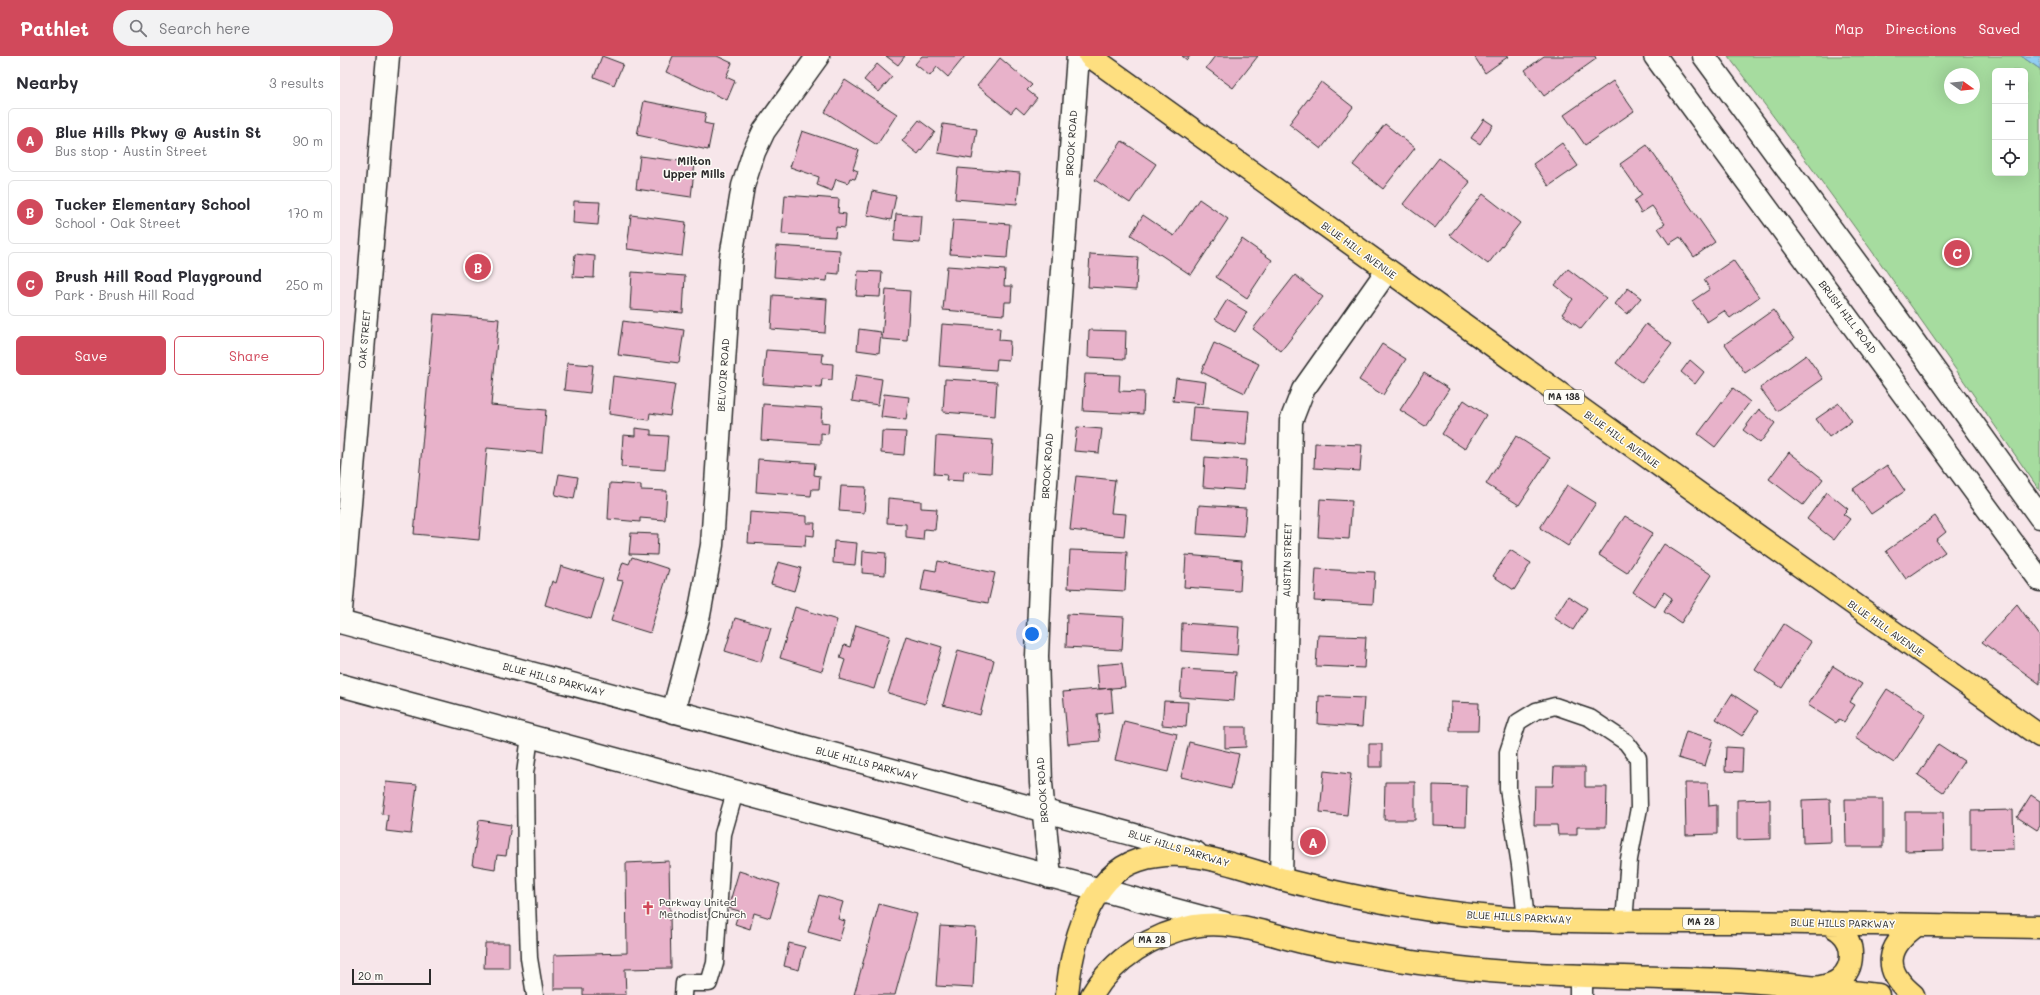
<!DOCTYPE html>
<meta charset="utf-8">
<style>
:root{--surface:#fff;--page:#f2f2f3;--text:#2b2b33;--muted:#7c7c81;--line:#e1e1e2;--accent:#d1495b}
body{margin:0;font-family:Mali,sans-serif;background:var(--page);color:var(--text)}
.controls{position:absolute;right:12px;top:12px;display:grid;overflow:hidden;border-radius:6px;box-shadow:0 4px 16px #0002}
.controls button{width:36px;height:36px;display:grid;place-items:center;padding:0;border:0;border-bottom:1px solid var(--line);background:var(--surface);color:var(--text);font:20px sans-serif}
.compass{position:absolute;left:1604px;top:12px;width:36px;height:36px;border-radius:50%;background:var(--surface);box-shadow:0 4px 16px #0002;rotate:105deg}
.scale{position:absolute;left:12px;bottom:10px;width:79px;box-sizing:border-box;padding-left:4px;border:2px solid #2b2b2b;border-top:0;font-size:11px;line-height:14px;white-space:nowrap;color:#2b2b2b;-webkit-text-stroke:3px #fdfcf7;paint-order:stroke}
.you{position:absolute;left:692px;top:578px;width:14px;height:14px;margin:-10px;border:3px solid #fff;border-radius:50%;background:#1a73e8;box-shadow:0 0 0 6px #1a73e833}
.badge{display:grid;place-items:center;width:26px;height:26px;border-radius:50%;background:var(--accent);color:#fff;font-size:13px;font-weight:700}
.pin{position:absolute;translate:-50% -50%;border:2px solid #fff;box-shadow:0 1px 4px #0006}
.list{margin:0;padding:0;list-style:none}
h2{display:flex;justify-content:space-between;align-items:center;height:52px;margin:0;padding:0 16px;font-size:17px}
h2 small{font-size:13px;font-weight:400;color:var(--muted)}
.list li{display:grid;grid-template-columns:26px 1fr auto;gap:12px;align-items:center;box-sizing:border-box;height:64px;margin:0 8px 8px;padding:0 8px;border:1px solid var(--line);border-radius:6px}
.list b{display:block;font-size:15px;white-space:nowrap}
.list p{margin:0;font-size:13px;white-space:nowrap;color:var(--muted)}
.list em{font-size:13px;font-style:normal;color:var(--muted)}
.actions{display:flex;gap:8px;padding:12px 16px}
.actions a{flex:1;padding:9px 0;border:1px solid var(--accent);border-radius:6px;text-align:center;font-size:14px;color:var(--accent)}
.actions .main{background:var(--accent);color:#fff}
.icon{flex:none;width:22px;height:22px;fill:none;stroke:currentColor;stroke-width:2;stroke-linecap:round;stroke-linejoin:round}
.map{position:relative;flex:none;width:1700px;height:939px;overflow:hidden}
header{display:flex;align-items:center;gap:24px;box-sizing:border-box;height:56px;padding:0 20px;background:var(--accent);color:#fff}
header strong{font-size:19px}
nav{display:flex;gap:22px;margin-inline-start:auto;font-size:14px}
.search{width:280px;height:36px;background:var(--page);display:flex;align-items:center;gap:10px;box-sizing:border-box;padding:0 14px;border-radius:22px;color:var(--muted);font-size:15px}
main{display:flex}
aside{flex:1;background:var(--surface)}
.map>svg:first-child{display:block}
</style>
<header>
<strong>Pathlet</strong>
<div class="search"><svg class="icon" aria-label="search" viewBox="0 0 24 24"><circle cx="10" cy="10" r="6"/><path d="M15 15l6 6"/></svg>Search here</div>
<nav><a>Map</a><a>Directions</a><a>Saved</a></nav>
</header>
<main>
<aside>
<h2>Nearby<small>3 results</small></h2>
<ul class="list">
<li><span class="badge">A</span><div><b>Blue Hills Pkwy @ Austin St</b><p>Bus stop · Austin Street</p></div><em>90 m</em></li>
<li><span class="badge">B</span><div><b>Tucker Elementary School</b><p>School · Oak Street</p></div><em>170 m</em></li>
<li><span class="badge">C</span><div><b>Brush Hill Road Playground</b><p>Park · Brush Hill Road</p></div><em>250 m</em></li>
</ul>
<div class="actions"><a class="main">Save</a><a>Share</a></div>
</aside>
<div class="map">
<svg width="1700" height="939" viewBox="0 0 1700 939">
<rect width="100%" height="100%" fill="#f7e6ea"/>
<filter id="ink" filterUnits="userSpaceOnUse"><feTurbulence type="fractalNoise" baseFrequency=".025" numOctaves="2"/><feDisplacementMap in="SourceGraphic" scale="8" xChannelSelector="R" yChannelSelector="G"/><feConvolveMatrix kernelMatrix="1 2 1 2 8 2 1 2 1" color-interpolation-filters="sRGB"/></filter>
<g filter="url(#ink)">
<!-- green -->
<path fill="#a6dc9f" stroke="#688465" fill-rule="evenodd" d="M1388 0H1681L1700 13V435C1599 288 1496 142 1388 0ZM1655 15H1685V117H1655ZM1610 18H1634V42H1610Z"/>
<!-- water -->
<path fill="#91cdf2" stroke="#688ca2" d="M1681 0H1700V13Z"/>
<!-- building -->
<path fill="#e8b2ca" stroke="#2b2b2b" d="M262 0 283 8 274 29 254 21Z
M333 0H377L392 7 386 21 395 25 387 44 326 16Z
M546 0H565L558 9Z
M582 0H625L608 21 597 11 590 20 575 8Z
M842 0H850L847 4Z
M875 0H918L893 32 866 12Z
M1134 0H1169L1145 17Z
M1204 0H1255L1256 3 1204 40 1185 14Z
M660 2 692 29 687 34 697 42 684 58 676 51 671 57 637 30Z
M537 8 552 21 539 36 524 24Z
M505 24 557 58 537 89 485 56Z
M1273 25 1294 55 1245 89 1224 59Z
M981 26 1013 51 981 93 949 68Z
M304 45 366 57 364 67 373 69 368 94 297 79Z
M1144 63 1153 69 1140 88 1131 82Z
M579 64 595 76 578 98 562 85Z
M603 68 637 73 632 103 598 97Z
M1045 68 1075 92 1043 133 1013 109Z
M462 75 519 94 513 113 518 115 515 123 510 122 508 127 496 123 492 135 477 129 479 121 450 111Z
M782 85 816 108 790 147 755 124Z
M1222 87 1238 110 1209 130 1193 108Z
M1307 89 1375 186 1354 201 1340 181 1329 188 1318 172 1325 168 1312 150 1301 157 1294 145 1302 139 1280 108Z
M300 100 355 107 351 141 296 133Z
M1099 102 1130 126 1095 172 1063 148Z
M618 112 680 117 677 148 615 143Z
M532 135 556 140 551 164 527 159Z
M1143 138 1180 167 1148 208 1110 179Z
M445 139 499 143 498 157 506 158 505 172 496 171 495 181 442 178Z
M859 143 888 163 851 219 791 179 803 159 834 180Z
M234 145 260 146 258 169 233 167Z
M556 158 582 160 580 187 554 185Z
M291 159 346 166 342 200 287 193Z
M613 164 670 168 667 202 610 198Z
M902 183 932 204 907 242 876 221Z
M436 190 500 194 499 218 488 217 487 225 434 221Z
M235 198 255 200 254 222 233 221Z
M750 198 798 201 796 234 748 231Z
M1393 204 1419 241 1390 262 1384 255 1367 266 1352 245 1370 233 1364 224Z
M607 210 665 214 664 230H672L671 246H665L664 259 603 254Z
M1228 213 1266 242 1241 273 1222 258 1233 243 1215 229Z
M518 215 542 216 540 241 516 240Z
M292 216 345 220 343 257 290 253Z
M955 219 983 241 941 295 913 273Z
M1288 232 1301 242 1287 258 1275 248Z
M546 233 570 235 567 285 542 283Z
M433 239 487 243 485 277 431 273Z
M887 244 907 256 895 276 875 263Z
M1433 254 1454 283 1405 317 1385 288Z
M94 258 159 263 151 349 206 354 202 397 147 392 139 484 74 478Z
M283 265 344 274 339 307 278 299Z
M602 268 660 272 659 284 670 285 669 304 657 303 656 314 599 310Z
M1306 268 1332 288 1302 327 1276 307Z
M519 273 541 276 539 297 517 294Z
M749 274 786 275 785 303 748 301Z
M874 287 919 308 905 337 861 316Z
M1042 288 1066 303 1043 339 1019 324Z
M426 294 483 298 482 307 493 308 492 324 482 323 481 332 423 328Z
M1466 299 1483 323 1437 355 1420 332Z
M1350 304 1364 316 1355 328 1341 316Z
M227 307 253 309 250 337 224 334Z
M1084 317 1109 333 1085 370 1060 354Z
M745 318 780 319 779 335 804 336 803 358 743 355Z
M516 319 542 323 538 349 512 345Z
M273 320 335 328 330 360 310 357 309 364 269 358Z
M836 322 866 326 863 348 833 345Z
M605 323 657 326 655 360 603 356Z
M1393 332 1410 346 1375 391 1358 378Z
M544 338 569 341 566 364 541 361Z
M1124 344 1146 359 1125 393 1102 378Z
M1499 347 1512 365 1489 381 1476 363Z
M423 348 482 352 481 366 489 367 488 378 481 377V388L421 384Z
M853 351 909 355 906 389 850 385Z
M1419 353 1435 367 1420 387 1403 374Z
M737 371 762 373 759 397 734 395Z
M295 372 311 374V379L328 380 325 414 281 411 283 379 295 380Z
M542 375 566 376 564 399 541 397Z
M596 380 653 384 651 417 624 415 623 425 606 424 607 419 594 418Z
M1176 380 1210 402 1179 449 1146 428Z
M975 387 1022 389 1020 415 974 412Z
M1449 396 1483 423 1463 449 1429 423Z
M865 401 906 404 904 434 863 431Z
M418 403 475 407 474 419 480 420 479 433H472L471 440 416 436Z
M1547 409 1565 435 1531 458 1513 433Z
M219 418 238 421 234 443 215 439Z
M736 420 775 424 771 457 786 458 784 480 730 474Z
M270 427 301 429V434L327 435 325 464 300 462V466L268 463Z
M1227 429 1256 447 1228 490 1200 472Z
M501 430 526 431 524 457 499 455Z
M1487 436 1508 453 1503 458 1510 463 1494 484 1467 463Z
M548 442 581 445V452L597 453 595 474 584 473 583 484 566 482V468L547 467Z
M980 443 1012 445 1009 483 978 481Z
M859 449 906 452 904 481 857 478Z
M410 456 467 460V467H475L474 480 466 479 465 490 408 487Z
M1285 460 1313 477 1287 517 1259 499Z
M1595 460 1606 476 1596 484 1605 496 1566 523 1546 495Z
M291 477 318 478 317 499 289 498Z
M494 485 517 487 515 509 493 507Z
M1324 488 1372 519 1341 567 1324 556 1332 542 1324 536 1315 551 1293 536Z
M730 494 787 496 785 535 728 532Z
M1170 494 1191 507 1174 534 1153 520Z
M523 495 546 497 545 519 522 517Z
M846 499 902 504 900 535 844 531Z
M292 501 329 513 310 577 271 565 283 525 277 524 283 506 289 508Z
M598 505 655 517 648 547 581 534 585 513 596 515Z
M438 506 461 512 454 535 431 528Z
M221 510 263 523 251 563 205 549 212 525 216 527Z
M976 513 1035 516 1033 548 974 545Z
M1228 540 1247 552 1233 574 1214 562Z
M1677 548 1700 580V628L1642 586Z
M455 551 497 564 482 615 440 602Z
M727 558 784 561 782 594 726 591Z
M395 562 431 572 421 606 385 595Z
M842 567 899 571 897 599 841 595Z
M1444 568 1471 586 1442 632 1415 614Z
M516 569 550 580 534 633 499 623 505 604 500 602 504 589 510 591Z
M978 579 1026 581 1024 612 976 610Z
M566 580 602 591 585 648 548 637Z
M618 594 654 604 640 659 603 649Z
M782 607 785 631 759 633 757 609Z
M1493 610 1522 628 1510 646 1515 649 1504 666 1499 663 1496 667 1468 649Z
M842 613 896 616 894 645 840 641Z
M771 632 773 656 757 658 760 685 728 688 723 636Z
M1547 633 1586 658 1554 707 1515 682Z
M1392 638 1418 655 1402 680 1376 663Z
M979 640 1024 642 1022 671 978 668Z
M824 645 848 646 846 671 822 669Z
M1111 646 1139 647 1138 675H1110Z
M784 665 837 678 828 716 775 704Z
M885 671H906V691L885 692Z
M1346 675 1373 683 1365 710 1338 702Z
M849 686 899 698 891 733 841 721Z
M1029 688H1042V711H1029Z
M1598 688 1624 705 1603 736 1578 719Z
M1386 691 1403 692 1402 716 1385 715Z
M1214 711H1245V731H1267L1266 771H1237V779H1218L1217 769H1194L1195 730H1213Z
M984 715 1011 718 1007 759 980 756Z
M46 726 77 729 71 778 46 775 48 759 42 758Z
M1045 726H1075V764H1044Z
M1345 727H1368L1369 750 1377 749V778L1346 779Z
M1093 729 1127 730 1126 770 1093 769Z
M1691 739 1700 745V770L1697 774 1677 761Z
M1430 743V783L1397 784V744Z
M1490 743 1491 786 1463 787 1462 744Z
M1505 743H1543V791H1506Z
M1673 754 1674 793 1631 794V755Z
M1565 756H1603L1604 794 1565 795Z
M139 764 171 769 166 800 157 799 155 813 132 809Z
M329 805 331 912 285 913 286 939H243V933H214V899L287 897 286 807Z
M399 815 440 828 430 862 414 857 410 873 395 868 399 855 388 852Z
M479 839 503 846 498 863 505 865 499 885 468 876Z
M539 848 577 858 555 939H514Z
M600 870 636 872 633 932 596 930Z
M145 887H169V912H144Z
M449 887 465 891 459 914 444 910Z"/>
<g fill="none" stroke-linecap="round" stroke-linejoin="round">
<!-- service casing -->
<g stroke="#2b2b2b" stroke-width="19">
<path id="service" d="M190 680 185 718 186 816 189 902 195 939
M1186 864 1180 809 1168 733V696L1178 666 1196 655 1215 650 1250 662 1286 686 1298 702 1299 752 1289 803 1284 866
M343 939 344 927H369L375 907 383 778 395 736"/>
</g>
<!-- minor casing -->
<g stroke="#2b2b2b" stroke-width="25">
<path id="minor" d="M0 566 48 0
M333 656 359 559 372 489 391 201 403 130 414 96 424 75 478 0
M710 821 701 727 697 600 702 481 738 0
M941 823 951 365 963 334 1047 215
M1241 920V939"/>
</g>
<!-- secondary casing -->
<g stroke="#2b2b2b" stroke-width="25">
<path id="secondary" d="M1315 0 1700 524
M1364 0 1559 265 1700 461
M0 566 791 778 856 797
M0 629 884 867"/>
</g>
<!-- primary casing -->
<g stroke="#2b2b2b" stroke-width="25">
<path id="primary" d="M1476 932C1485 930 1493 929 1500 923 1514 912 1515 888 1501 876 1497 872 1492 870 1488 867
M727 939C731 892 748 820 799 804 848 789 894 810 941 823 963 829 986 834 1009 839 1059 850 1111 858 1163 862 1186 864 1209 864 1232 865 1288 866 1344 866 1399 866 1499 867 1600 869 1700 871
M752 939C774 902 813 878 854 870 894 863 933 880 971 888 1018 898 1065 906 1112 911 1203 922 1295 920 1387 924 1437 926 1487 933 1538 939
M1573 939C1542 914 1546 891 1577 869"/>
</g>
<!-- trunk casing -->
<g stroke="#2b2b2b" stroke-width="25">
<path id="trunk" d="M750 0 1415 478 1700 680"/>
</g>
<!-- service -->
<use href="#service" stroke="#fdfcf7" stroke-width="16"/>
<!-- minor -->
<use href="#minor" stroke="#fdfcf7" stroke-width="22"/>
<!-- secondary -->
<use href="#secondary" stroke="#fdfcf7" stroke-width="22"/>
<!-- primary -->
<use href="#primary" stroke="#fedf80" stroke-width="22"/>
<!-- trunk -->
<use href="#trunk" stroke="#fedf80" stroke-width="22"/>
</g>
</g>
<!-- icons -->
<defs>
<g id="church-bare" transform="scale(1.08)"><path d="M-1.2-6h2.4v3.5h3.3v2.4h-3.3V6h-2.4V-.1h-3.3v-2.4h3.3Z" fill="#d1495b" stroke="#fdfcf7" stroke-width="2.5" paint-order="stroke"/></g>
</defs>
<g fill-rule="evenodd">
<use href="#church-bare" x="308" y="852"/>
</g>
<g text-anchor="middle" stroke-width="3" stroke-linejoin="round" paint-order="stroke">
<!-- shield labels -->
<g fill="#fdfcf7" stroke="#6a6a68" stroke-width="1">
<rect x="1204" y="334" width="40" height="14" rx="3"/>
<rect x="1343" y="859" width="36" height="14" rx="3"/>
<rect x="794" y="877" width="36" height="14" rx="3"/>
</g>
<g font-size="9" font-weight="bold" fill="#2b2b2b">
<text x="1224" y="344">MA 138</text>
<text x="1361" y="869">MA 28</text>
<text x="812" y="887">MA 28</text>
</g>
<!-- street labels -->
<g font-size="10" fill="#2b2b2b" stroke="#fdfcf7">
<text transform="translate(731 87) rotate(-86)" y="4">BROOK ROAD</text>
<text transform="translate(1019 194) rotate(36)" y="4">BLUE HILL AVENUE</text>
<text transform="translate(1508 261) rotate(53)" y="4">BRUSH HILL ROAD</text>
<text transform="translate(24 283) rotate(-85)" y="4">OAK STREET</text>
<text transform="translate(383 319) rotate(-86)" y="4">BELVOIR ROAD</text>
<text transform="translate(1282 383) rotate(36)" y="4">BLUE HILL AVENUE</text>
<text transform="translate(707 410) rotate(-86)" y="4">BROOK ROAD</text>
<text transform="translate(947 504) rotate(-89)" y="4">AUSTIN STREET</text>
<text transform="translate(1546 572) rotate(35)" y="4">BLUE HILL AVENUE</text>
<text transform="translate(214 623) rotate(15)" y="4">BLUE HILLS PARKWAY</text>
<text transform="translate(527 707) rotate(15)" y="4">BLUE HILLS PARKWAY</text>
<text transform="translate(702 734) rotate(-94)" y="4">BROOK ROAD</text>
<text transform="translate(839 792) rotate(17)" y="4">BLUE HILLS PARKWAY</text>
<text transform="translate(1179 861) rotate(3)" y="4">BLUE HILLS PARKWAY</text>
<text transform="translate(1503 867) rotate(1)" y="4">BLUE HILLS PARKWAY</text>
</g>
<!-- poi labels -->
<g font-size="10" fill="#2b2b2b" stroke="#fdfcf7" text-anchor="start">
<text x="319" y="850">Parkway United<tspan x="319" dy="12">Methodist Church</tspan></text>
</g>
<!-- neighbourhood labels -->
<g font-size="11" font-weight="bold" fill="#2b2b2b" stroke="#fdfcf7">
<text x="354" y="109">Milton<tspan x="354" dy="13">Upper Mills</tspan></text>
</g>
</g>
</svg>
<div class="controls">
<button>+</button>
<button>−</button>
<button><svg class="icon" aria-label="locate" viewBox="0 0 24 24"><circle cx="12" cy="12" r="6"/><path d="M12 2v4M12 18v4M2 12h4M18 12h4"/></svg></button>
</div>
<svg class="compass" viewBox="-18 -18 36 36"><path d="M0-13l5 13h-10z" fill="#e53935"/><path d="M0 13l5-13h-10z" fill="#7c7c81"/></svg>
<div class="scale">20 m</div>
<div class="you"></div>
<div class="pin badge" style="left:973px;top:786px">A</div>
<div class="pin badge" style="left:138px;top:211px">B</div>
<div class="pin badge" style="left:1617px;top:197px">C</div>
</div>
</main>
